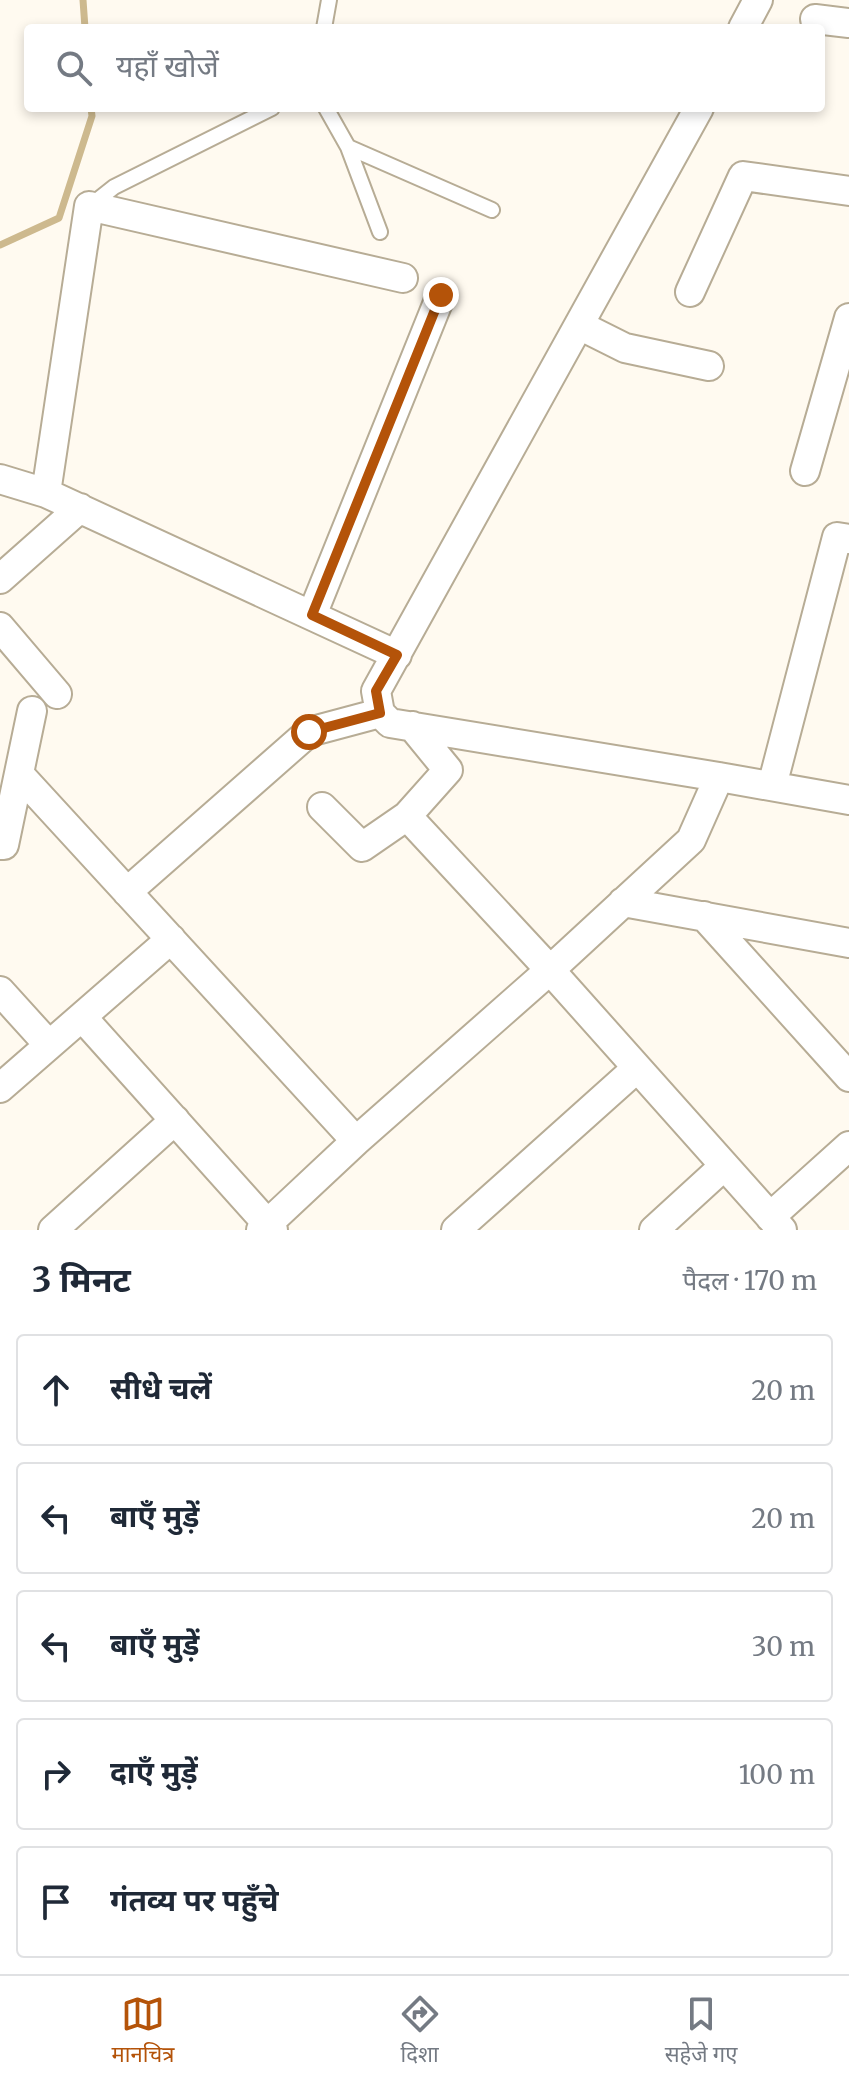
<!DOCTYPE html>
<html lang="hi">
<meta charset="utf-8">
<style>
:root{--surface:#fff;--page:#f6f6f7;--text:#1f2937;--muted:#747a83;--line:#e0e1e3;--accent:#b45309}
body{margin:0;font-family:Merriweather,"Noto Sans Devanagari",serif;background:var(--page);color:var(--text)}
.stop{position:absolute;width:24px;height:24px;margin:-18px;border:6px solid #b45309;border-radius:50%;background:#fff}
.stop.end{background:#b45309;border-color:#fff;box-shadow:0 2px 8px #0008}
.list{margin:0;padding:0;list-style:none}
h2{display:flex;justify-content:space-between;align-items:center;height:104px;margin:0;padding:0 32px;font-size:34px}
h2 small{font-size:26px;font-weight:400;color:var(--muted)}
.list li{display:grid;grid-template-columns:52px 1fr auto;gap:24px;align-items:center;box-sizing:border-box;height:112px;margin:0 16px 16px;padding:0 16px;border:2px solid var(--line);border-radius:8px}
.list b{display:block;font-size:30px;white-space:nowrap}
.list em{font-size:26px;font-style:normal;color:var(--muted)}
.icon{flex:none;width:44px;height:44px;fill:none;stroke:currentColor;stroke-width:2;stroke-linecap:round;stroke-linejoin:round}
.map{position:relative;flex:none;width:849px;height:1230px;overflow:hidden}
.search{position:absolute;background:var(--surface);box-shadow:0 4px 12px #0003;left:24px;right:24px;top:24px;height:88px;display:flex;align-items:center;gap:20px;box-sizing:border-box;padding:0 28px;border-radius:8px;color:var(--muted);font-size:30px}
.sheet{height:744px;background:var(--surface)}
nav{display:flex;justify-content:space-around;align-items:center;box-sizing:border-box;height:112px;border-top:2px solid var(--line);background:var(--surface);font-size:22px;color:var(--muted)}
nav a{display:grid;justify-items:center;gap:4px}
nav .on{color:var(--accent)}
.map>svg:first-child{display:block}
</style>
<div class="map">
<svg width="849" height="1230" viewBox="0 0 849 1230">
<rect width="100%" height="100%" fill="#fffaf0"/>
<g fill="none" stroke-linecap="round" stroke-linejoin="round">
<!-- stream -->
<path stroke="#cdb98e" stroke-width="7" d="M83 0 85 28
M0 245 59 218 92 116 91 108"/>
<!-- lane casing -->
<g stroke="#b7ac95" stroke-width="18">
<path id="lane" d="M324 28 329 0
M326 108 348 147 380 232
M348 147 492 210
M90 206 114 187 272 108"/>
</g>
<!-- street casing -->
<g stroke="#b7ac95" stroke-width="32">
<path id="street" d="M815 19 849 23
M743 28 758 0
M699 108 376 691 380 713 390 723 719 777 849 800
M690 292 743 176 849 191
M579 325 625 348 709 366
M805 471 849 318
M0 479 46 493 397 655
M46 493 89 206 403 278
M0 579 80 508
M312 615 441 295
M0 627 57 694
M412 726 448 770 407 816 550 970 782 1230
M19 774 356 1141
M772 786 837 537 849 539
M322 807 362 847 407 816
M0 845H4L32 711
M127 892 309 732 380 713
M623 902 849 943
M704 916 849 1077
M0 991 49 1045
M82 1017 273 1230
M0 1088 171 939
M770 1217 849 1146
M53 1230 175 1120
M261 1230 356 1141 550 970 691 840 719 777
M456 1230 637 1068
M654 1230 724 1166"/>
</g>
<!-- lane -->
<use href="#lane" stroke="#fff" stroke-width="14"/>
<!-- street -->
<use href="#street" stroke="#fff" stroke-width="28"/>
</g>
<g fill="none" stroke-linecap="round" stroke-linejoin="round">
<!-- route -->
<path stroke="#b45309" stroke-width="10" d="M309 732 380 713 376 691 397 655 312 615 441 295"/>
</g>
</svg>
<div class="stop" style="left:309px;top:732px"></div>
<div class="stop end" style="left:441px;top:295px"></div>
<div class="search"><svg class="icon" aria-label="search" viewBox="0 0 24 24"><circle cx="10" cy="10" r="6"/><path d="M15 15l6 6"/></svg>यहाँ खोजें</div>
</div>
<section class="sheet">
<h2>3 मिनट<small>पैदल · 170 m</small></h2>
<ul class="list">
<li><svg class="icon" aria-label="ahead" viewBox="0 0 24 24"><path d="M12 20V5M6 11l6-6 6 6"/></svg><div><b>सीधे चलें</b></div><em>20 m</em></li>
<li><svg class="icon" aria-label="left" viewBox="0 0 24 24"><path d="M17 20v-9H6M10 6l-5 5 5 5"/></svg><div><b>बाएँ मुड़ें</b></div><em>20 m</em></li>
<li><svg class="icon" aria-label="left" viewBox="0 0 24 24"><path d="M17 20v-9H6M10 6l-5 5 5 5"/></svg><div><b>बाएँ मुड़ें</b></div><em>30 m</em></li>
<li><svg class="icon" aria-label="right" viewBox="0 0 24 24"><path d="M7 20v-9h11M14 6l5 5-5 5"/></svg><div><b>दाएँ मुड़ें</b></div><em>100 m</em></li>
<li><svg class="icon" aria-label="arrive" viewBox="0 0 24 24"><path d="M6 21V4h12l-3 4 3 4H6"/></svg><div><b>गंतव्य पर पहुँचे</b></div></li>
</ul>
</section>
<nav>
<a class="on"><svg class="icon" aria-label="map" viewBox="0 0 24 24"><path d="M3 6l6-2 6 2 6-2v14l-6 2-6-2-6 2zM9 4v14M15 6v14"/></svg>मानचित्र</a>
<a><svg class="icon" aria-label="directions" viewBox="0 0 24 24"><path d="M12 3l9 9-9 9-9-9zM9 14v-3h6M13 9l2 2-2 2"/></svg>दिशा</a>
<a><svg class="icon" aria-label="saved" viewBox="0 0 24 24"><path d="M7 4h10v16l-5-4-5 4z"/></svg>सहेजे गए</a>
</nav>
